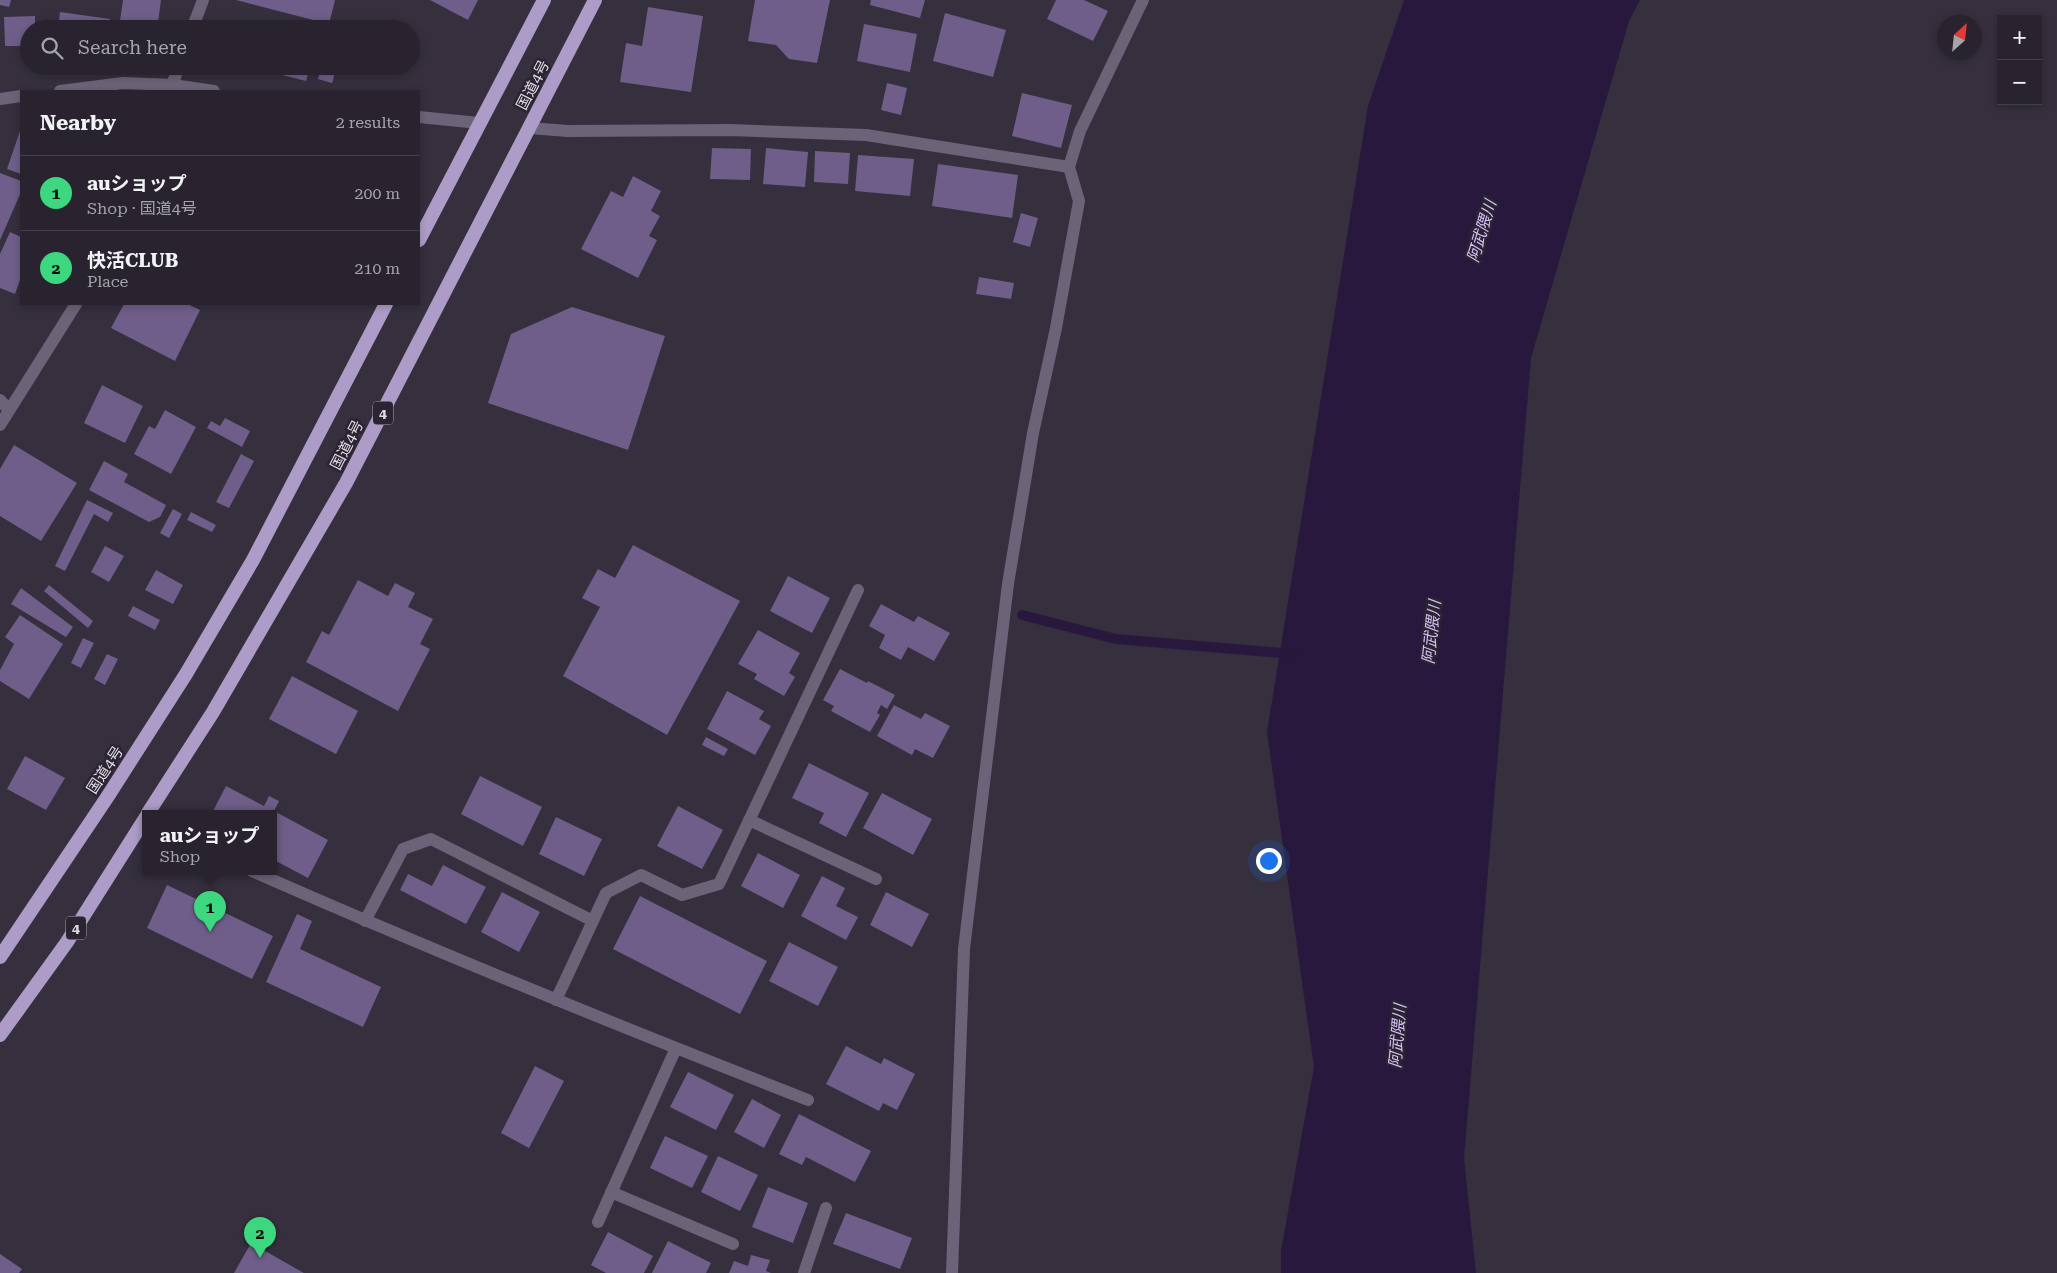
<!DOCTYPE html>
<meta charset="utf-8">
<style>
:root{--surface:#28232e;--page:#342f3a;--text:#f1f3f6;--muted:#a5a4aa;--line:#44404a;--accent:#3cd77e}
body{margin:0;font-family:"Roboto Serif","Noto Sans JP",serif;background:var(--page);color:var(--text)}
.controls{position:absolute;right:15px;top:15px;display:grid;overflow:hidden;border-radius:0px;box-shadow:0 2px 8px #0003}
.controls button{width:45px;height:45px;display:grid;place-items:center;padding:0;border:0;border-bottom:1px solid var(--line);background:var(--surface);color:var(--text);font:25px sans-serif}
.compass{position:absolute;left:1937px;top:15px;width:45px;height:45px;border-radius:50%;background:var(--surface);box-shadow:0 2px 8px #0003;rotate:27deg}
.you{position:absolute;left:1268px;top:860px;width:18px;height:18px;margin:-12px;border:4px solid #fff;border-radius:50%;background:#1a73e8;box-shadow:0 0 0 8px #1a73e833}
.badge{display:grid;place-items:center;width:32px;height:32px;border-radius:50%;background:var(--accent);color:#111;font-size:16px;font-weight:700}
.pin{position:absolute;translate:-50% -41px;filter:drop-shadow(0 1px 2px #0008)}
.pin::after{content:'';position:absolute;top:26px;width:18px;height:15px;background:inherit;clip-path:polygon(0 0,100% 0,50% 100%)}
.popup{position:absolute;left:142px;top:810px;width:135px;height:65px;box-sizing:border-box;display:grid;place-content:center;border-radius:0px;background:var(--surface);filter:drop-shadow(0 1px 4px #0005);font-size:16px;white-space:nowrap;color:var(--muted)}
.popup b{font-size:19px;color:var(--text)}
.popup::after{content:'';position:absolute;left:50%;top:100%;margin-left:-10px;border:10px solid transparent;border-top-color:var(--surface)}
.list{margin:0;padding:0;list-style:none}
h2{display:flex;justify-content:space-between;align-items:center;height:65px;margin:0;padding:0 20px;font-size:21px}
h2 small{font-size:16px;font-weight:400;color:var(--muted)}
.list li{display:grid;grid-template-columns:32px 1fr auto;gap:15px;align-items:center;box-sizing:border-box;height:75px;padding:0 20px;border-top:1px solid var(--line)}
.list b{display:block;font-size:19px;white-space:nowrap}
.list p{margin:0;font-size:16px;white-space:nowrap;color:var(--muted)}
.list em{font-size:16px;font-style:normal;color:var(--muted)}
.icon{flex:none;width:28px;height:28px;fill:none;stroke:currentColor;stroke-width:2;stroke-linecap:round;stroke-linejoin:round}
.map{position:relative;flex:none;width:2057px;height:1273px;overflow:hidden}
.search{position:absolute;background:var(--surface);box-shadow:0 2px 8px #0003;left:20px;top:20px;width:400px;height:55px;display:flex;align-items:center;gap:12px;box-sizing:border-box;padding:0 18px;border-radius:28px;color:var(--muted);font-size:19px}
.panel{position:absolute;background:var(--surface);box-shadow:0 2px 8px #0003;left:20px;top:90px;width:400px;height:215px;border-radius:0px}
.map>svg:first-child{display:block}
</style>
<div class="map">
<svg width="2057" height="1273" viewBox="0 0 2057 1273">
<rect width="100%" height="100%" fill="#352f3e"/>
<!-- water -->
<path fill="#29183d" d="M1404 0H1640L1629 21 1531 358 1464 1158 1476 1273H1281V1251L1314 1067 1267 732 1368 106Z"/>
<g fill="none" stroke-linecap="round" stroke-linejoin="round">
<!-- stream -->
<path stroke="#29183d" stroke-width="10" d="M1022 615 1116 639 1293 654"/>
</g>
<!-- building -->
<path fill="#6f5e89" d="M0 0H11L9 7 0 5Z
M123 0H161L158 23 141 21V29L119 28Z
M236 0H335L329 24Z
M430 0H478L468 20Z
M755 0H830L817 63 789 59 776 45 748 41Z
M871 0H925L920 18 870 5Z
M1056 0H1084L1108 11 1093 41 1047 19Z
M648 7 703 16 691 92 620 82 626 43 642 46Z
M60 12 110 19 108 29H58Z
M945 13 1006 30 993 77 933 61Z
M35 16V29H29V46H5L4 17Z
M864 24 917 34 910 72 857 61Z
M280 66H310L306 81 278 74Z
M322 66H337L332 83 318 79Z
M887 83 907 88 901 115 881 110Z
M1022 93 1072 105 1061 148 1012 136Z
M21 128V174L7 169Z
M712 148 751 149 750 180 710 179Z
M766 148 808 152 805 187 763 184Z
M815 151 850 153 848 184 814 182Z
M858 155 914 159 910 196 855 191Z
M938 164 1018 175 1012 218 932 206Z
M0 173 21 181V192L0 240Z
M633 176 661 191 651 211 660 216 649 236 657 240 638 278 581 249 611 191 623 197Z
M1021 213 1038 218 1030 247 1013 242Z
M10 232 21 237V277L15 294 0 288V254Z
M979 277 1014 283 1011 299 976 294Z
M124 304H187L200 310 175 361 111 328Z
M572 307 665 336 628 450 488 403 511 334Z
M102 385 143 406 125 443 84 423Z
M165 410 196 427 171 474 134 454 149 426 155 429Z
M225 418 250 431 242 447 207 428 211 421 220 426Z
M14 445 77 483 41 541 0 516V469Z
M241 454 254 461 229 508 216 502Z
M104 461 128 474 124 482 166 505 160 517 149 522 89 490Z
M87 500 113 513 108 522 94 514 65 571 55 566Z
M173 509 182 514 169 538 160 533Z
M191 512 216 525 212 532 187 520Z
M633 545 740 601 667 735 563 676 600 607 582 598 598 569 615 578Z
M105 546 124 556 109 582 91 572Z
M156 570 183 585 173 604 145 590Z
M788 576 830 598 812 633 770 611Z
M358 580 388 596 395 583 415 593 408 607 433 619 420 644 430 649 398 711 306 662 322 631 329 635Z
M49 585 93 621 88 628 44 591Z
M21 588 73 627 66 637 11 604Z
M881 604 914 622 918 616 950 633 934 661 908 647 901 660 879 648 885 635 869 626Z
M133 606 160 620 155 630 128 616Z
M20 615 63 644 29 699 0 681V670L14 644 5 637Z
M758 630 800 653 789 673 795 677 784 696 754 679 757 674 738 664Z
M83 638 94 643 81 668 71 663Z
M107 654 118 659 105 685 94 679Z
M840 669 867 683 868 681 895 695 887 709 881 705 877 713 880 715 870 732 831 711 834 706 823 700Z
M292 676 358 711 336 754 269 719Z
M727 691 764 711 759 719 771 726 755 755 707 729Z
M894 705 921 719 925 713 950 726 933 758 915 749 912 755 877 736Z
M706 737 728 749 724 756 702 745Z
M25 756 65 778 46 810 7 789Z
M809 763 869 793 846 837 819 823 824 813 792 798Z
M480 776 542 807 523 846 461 814Z
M226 786 264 806 269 796 279 801 274 811 328 840 308 878 274 860V813H212Z
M882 793 932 819 913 855 863 828Z
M678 806 723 830 702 869 657 846Z
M556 817 602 839 584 876 539 854Z
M758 853 800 875 783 908 741 886Z
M443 865 486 887 466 924 400 890 408 874 432 886Z
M822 876 845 888 836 906 858 917 846 940 801 916Z
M167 885 273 936 252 979 147 928Z
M502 892 540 912 519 952 481 932Z
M886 892 929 914 912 947 870 925Z
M640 896 767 961 740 1014 613 949Z
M297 914 312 921 300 949 381 987 363 1027 266 982Z
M789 942 838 967 818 1006 769 981Z
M846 1046 881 1064 884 1058 915 1074 897 1110 883 1103 879 1111 826 1084Z
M535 1066 564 1081 529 1148 501 1133Z
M688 1072 734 1095 716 1130 670 1107Z
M752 1099 781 1115 764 1148 734 1132Z
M799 1114 871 1151 855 1182 806 1157 802 1165 779 1154Z
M665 1136 708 1156 692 1188 650 1168Z
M718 1156 758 1175 740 1211 701 1192Z
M768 1187 808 1203 793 1243 752 1227Z
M846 1213 912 1238 900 1269 833 1244Z
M608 1232 653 1256 644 1273H606L591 1265Z
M668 1241 711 1263 706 1273H652Z
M251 1243 304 1273H234Z
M0 1254 22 1269 19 1273H0Z
M751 1255 770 1260 766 1271 771 1273H729L734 1261 748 1266Z"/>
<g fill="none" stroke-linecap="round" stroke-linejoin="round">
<!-- minor -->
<path stroke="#6b6377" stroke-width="12" d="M192 29 203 0
M60 91 123 83 173 85 214 91
M170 91 179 66
M0 99 21 96
M419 117 479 123
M529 128 568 131 730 130 866 135 1069 167
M0 400 9 410
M0 425 76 304
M749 820 876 879
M252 871C436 952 621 1027 808 1100
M365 921 403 849 431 839 593 921
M556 1000 606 893 641 875 682 895 719 884 858 590
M611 1192 733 1244
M598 1222 676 1048
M804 1273 826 1208
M952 1273 964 949 1008 584 1033 433 1056 328 1079 201 1069 167 1080 131 1143 0"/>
<!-- trunk -->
<path stroke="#ae9cc8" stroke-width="14" d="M419 240 544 0
M148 813 213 712 346 483 595 0
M0 957 108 796 186 674 253 560 386 304
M0 1035 67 942 146 817"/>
</g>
<g text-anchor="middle" stroke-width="5" stroke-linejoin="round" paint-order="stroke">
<!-- shield labels -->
<g fill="#2b2533" stroke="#a9a4b0" stroke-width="1">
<rect x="373" y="401.5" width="20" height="23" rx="4"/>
<rect x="66" y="916.5" width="20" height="23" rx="4"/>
</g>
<g font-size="14" font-weight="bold" fill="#dfdbe5">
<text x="383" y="418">4</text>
<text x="76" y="933">4</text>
</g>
<!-- street labels -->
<g font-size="15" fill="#dfdbe5" stroke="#2b2533">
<text transform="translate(533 85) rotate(-63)" y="5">国道4号</text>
<text transform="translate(347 445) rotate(-63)" y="5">国道4号</text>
<text transform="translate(105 770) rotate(-57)" y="5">国道4号</text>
</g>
<!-- water labels -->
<g font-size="16" font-style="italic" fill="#d7c1f9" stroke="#2b2533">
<text transform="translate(1481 231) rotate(-73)" y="6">阿武隈川</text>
<text transform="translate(1431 632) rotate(-84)" y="6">阿武隈川</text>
<text transform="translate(1397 1036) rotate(-85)" y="6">阿武隈川</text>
</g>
</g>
</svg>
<div class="controls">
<button>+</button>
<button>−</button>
</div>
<svg class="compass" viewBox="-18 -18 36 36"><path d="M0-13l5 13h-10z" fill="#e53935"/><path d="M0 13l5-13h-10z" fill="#a5a4aa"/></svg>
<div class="you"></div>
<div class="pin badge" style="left:210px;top:932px">1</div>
<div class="popup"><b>auショップ</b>Shop</div>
<div class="pin badge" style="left:260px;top:1258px">2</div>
<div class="search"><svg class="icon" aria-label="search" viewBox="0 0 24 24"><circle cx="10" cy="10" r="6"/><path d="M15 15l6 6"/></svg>Search here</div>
<section class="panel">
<h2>Nearby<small>2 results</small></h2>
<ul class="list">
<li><span class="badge">1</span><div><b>auショップ</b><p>Shop · 国道4号</p></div><em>200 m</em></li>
<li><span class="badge">2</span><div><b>快活CLUB</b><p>Place</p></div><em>210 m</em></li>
</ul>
</section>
</div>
